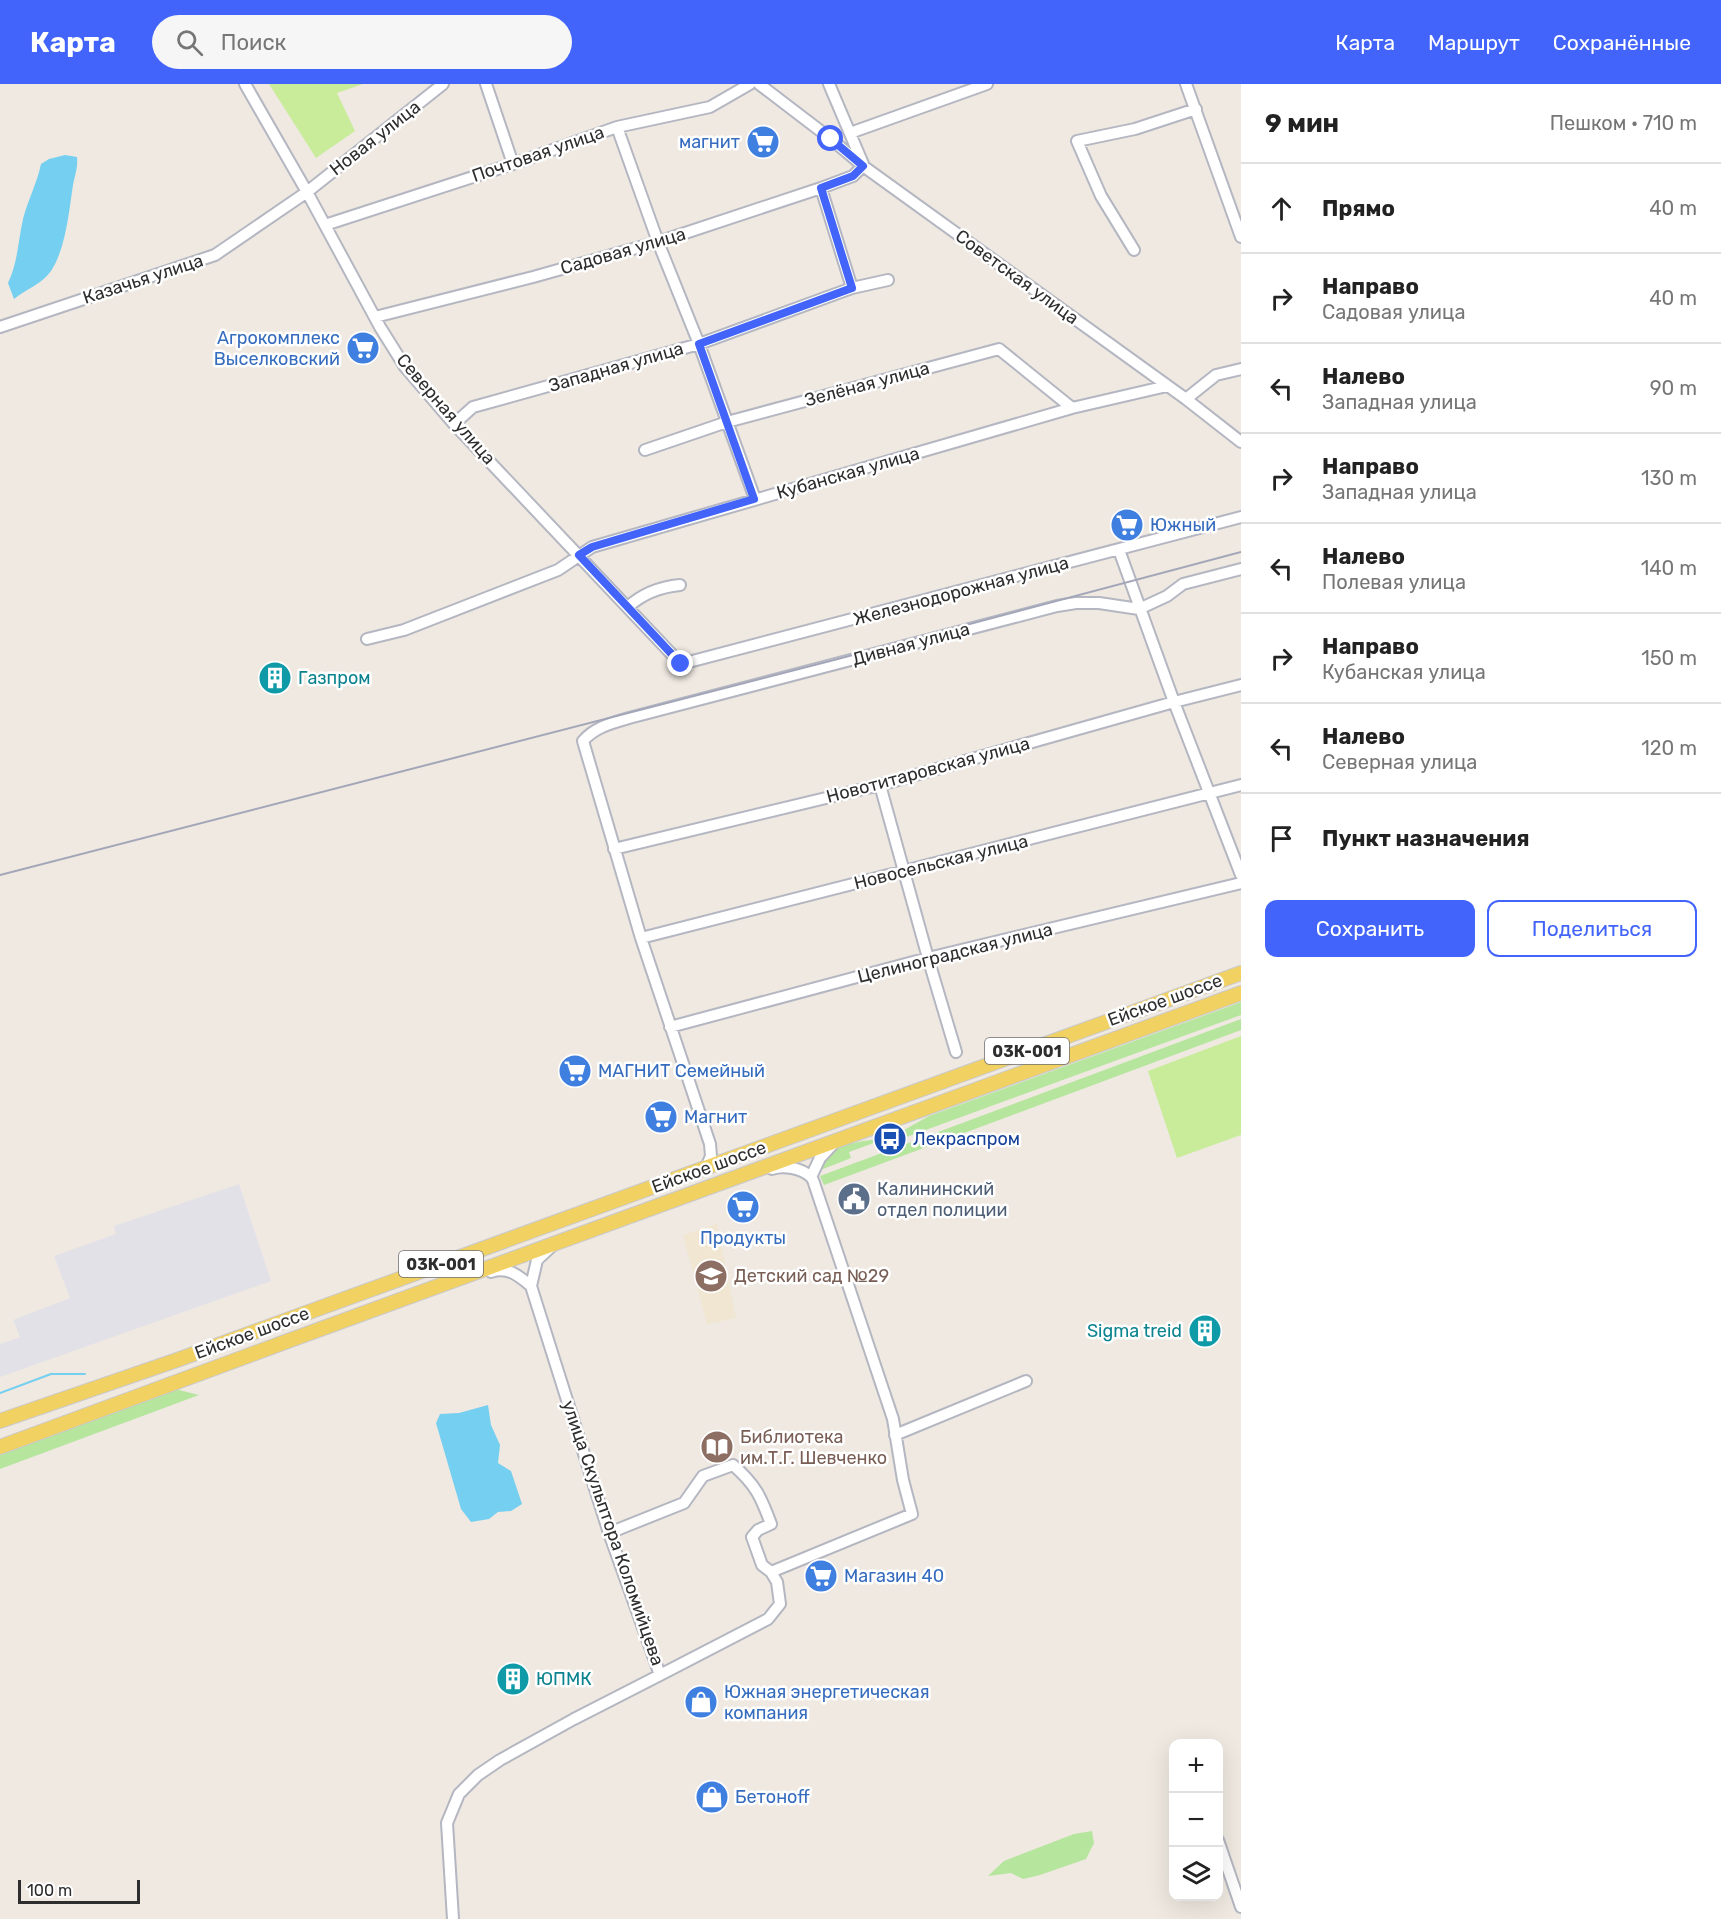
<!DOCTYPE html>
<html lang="ru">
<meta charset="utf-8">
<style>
:root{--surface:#fff;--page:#f6f6f6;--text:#222;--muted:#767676;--line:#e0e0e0;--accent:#4264fb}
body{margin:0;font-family:Rubik,sans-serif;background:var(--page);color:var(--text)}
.controls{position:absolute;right:18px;bottom:18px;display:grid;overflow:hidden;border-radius:12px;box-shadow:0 6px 24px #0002}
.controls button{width:54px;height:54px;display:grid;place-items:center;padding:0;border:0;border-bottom:2px solid var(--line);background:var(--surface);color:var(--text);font:30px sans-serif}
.scale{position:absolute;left:18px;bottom:15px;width:122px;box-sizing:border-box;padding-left:6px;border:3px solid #2e2e2e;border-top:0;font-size:16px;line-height:21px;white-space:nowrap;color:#2e2e2e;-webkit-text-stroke:4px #fff;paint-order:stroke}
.stop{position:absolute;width:18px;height:18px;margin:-14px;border:4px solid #4264fb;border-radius:50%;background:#fff}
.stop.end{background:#4264fb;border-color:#fff;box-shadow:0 2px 6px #0008}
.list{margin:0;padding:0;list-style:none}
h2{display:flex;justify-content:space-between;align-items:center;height:78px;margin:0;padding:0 24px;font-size:26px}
h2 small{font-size:20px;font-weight:400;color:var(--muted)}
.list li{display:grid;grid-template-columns:39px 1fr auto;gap:18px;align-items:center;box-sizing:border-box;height:90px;padding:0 24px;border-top:2px solid var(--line)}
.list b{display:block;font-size:22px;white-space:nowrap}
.list p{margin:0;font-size:20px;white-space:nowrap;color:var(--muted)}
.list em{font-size:20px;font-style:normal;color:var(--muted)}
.actions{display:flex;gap:12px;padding:18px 24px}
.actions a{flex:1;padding:14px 0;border:2px solid var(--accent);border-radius:12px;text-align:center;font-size:21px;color:var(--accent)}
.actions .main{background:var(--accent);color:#fff}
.icon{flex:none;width:33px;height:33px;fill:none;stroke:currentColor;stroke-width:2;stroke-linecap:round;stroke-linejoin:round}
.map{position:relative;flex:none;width:1241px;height:1835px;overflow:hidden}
header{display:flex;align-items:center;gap:36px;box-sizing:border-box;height:84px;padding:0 30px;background:var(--accent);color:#fff}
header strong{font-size:28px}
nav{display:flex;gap:33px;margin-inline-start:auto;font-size:21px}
.search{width:420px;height:54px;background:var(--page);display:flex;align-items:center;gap:15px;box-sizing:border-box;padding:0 21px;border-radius:33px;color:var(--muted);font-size:22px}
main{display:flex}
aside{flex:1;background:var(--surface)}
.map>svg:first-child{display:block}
</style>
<header>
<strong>Карта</strong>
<div class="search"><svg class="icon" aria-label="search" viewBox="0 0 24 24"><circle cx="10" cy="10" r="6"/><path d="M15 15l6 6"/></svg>Поиск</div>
<nav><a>Карта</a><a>Маршрут</a><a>Сохранённые</a></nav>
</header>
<main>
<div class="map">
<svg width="1241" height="1835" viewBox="0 0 1241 1835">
<rect width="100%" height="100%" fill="#efe9e1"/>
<!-- industrial -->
<path fill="#e3e1e8" d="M239 1100 271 1197 0 1293V1260L20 1253 13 1236 70 1214 54 1172 116 1150 114 1142Z"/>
<!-- education -->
<path fill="#f0e6d1" d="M717 1140 736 1234 707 1240 683 1151Z"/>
<!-- green -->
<path fill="#b6e59e" d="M1241 918V931L901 1055 900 1051 904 1046 929 1032Z
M1241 935V946L824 1101 820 1092Z
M878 1055 879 1057 849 1068 851 1074 818 1087C823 1061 857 1058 878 1055Z
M175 1305 199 1311 0 1385V1371Z
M1092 1747 1094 1759 1086 1775 1040 1791 1023 1795 1011 1789 988 1792 1004 1777 1074 1750Z"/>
<!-- pitch -->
<path fill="#c9ec9a" d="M269 0H363L337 9 355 47 316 74Z
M1241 952V1051L1177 1074 1148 987Z"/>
<!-- water -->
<path fill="#75cff0" d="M65 71 77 73C78 84 75 91 73 101 69 127 66 164 51 187 42 200 26 205 14 215L8 199C18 178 18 157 23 135 28 116 37 99 41 80L49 75Z
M488 1321 491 1341 500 1361 498 1379 511 1387 522 1420 511 1427 498 1428 489 1435 471 1438 461 1425 436 1339 440 1330 459 1329Z"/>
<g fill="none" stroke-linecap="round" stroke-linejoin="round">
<!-- stream -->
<path stroke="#75cff0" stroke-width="2" d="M0 1309 51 1290H85"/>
<!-- minor casing -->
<g stroke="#b4b7c1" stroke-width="14">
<path id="minor" d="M245 0 307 108 380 243 405 283 454 340 681 580 1241 433
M486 0 513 80
M759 0 831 55 863 82 1186 315 1241 358
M829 0 863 80
M1186 0 1241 153
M617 43 658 158 699 260 755 415
M850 49 987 0
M325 141 513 80 617 43 710 23 750 0
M1134 166 1101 112 1077 57 1135 45 1196 25
M852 204 888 196
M375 233 533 193 658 158 821 104 853 92 863 82
M0 243 215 171 307 108 443 0
M1186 315 1216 291 1241 285
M454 340 473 323 699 260 852 204 821 104
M645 366 727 338 999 265 1072 324
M1119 466 1174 618 1241 791
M628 523C643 509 660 503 680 501
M367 555 404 546 558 486 592 463 1072 324 1167 302
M880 701 928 874 956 968
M614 765 880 701 1174 618 1241 601
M641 854 1241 701
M670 943 928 874 1241 799
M706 1084 711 1072 710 1060 641 854 583 657C595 643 612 639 629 634L1057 522 1076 519H1099L1139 525 1167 512 1183 500 1241 485
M811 1093 820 1074 834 1059
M531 1202 537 1176 552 1162
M895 1351 1026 1297
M609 1449 684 1419 703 1392 733 1381C756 1401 761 1413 771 1440L758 1446 752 1453 762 1481 771 1488 912 1430 903 1396 893 1335 815 1102C814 1099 813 1095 811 1093 802 1084 783 1081 772 1085
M660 1591 768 1535 780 1520 777 1498 771 1488
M1218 1756 1241 1823
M453 1835 447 1739 459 1710 478 1691 500 1676 574 1635 660 1591 609 1449 531 1202C519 1192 508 1182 491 1188"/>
</g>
<!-- major casing -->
<g stroke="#c9c9c9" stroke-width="16">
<path id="major" d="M0 1337 177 1276 1241 889
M0 1363 285 1258 1241 909"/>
</g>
<!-- minor -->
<use href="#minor" stroke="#fff" stroke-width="10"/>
<!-- major -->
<use href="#major" stroke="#f2d163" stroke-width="14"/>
<!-- rail -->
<path stroke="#a3a6b8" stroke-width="2" d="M0 791 834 576 1241 468"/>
</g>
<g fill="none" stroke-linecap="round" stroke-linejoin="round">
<!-- route -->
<path stroke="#4264fb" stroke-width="8" d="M681 580 579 471 592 463 754 415 699 260 852 204 821 104 853 92 863 82 831 55"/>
</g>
<!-- icons -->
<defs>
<g id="supermarket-disc" transform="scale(1.725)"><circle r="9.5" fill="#3f7fe0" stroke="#fff"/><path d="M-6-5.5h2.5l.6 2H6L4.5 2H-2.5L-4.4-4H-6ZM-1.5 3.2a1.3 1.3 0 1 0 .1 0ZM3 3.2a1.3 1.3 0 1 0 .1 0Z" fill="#fff"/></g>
<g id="building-disc" transform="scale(1.725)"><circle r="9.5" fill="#0f9aa8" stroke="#fff"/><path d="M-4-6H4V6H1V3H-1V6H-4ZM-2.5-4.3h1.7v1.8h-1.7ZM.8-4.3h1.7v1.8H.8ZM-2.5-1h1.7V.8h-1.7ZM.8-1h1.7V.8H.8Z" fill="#fff"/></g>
<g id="bus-disc" transform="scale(1.725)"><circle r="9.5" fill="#1a4fb4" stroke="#fff"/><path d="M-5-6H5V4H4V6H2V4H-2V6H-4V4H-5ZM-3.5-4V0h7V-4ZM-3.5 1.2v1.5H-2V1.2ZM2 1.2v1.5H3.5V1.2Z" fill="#fff"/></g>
<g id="civic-disc" transform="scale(1.725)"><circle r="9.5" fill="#5c6f8a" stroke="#fff"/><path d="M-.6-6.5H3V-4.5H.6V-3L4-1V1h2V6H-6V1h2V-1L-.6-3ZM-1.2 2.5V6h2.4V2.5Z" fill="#fff"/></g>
<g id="school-disc" transform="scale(1.725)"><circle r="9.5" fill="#8d6e63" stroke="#fff"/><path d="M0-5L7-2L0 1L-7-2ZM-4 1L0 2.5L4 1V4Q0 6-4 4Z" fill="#fff"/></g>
<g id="library-disc" transform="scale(1.725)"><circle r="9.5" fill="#8d6e63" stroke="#fff"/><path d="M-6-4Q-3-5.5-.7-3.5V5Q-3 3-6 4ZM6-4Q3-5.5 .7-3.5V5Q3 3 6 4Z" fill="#fff"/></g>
<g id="shop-disc" transform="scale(1.725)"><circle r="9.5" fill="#3f7fe0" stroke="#fff"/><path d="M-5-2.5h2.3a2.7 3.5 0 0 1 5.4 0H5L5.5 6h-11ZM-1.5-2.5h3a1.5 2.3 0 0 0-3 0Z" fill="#fff"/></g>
</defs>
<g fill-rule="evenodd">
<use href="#supermarket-disc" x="763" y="58"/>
<use href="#supermarket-disc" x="363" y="264"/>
<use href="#supermarket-disc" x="1127" y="441"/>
<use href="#building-disc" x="275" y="594"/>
<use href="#supermarket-disc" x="575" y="987"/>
<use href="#supermarket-disc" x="661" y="1033"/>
<use href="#bus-disc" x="890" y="1055"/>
<use href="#civic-disc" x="854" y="1115"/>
<use href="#supermarket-disc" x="743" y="1123"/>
<use href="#school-disc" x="711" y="1192"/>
<use href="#building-disc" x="1205" y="1247"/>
<use href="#library-disc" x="717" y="1363"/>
<use href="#supermarket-disc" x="821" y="1492"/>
<use href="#building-disc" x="513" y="1595"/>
<use href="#shop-disc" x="701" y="1618"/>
<use href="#shop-disc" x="712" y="1713"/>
</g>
<g text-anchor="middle" stroke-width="5" stroke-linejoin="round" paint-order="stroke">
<!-- shield labels -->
<g fill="#fff" stroke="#6d6d6d" stroke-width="1.5">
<rect x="985" y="954" width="84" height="26" rx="4.5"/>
<rect x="399" y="1167" width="84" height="26" rx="4.5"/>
</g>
<g font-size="16" font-weight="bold" fill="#2e2e2e">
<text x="1027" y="973">03К-001</text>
<text x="441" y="1186">03К-001</text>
</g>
<!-- street labels -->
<g font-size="18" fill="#2e2e2e" stroke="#fff">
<text transform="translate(375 54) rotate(-38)" y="6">Новая улица</text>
<text transform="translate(538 70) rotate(-19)" y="6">Почтовая улица</text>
<text transform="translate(623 167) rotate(-16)" y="6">Садовая улица</text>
<text transform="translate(1017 193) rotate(36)" y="6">Советская улица</text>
<text transform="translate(143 195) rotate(-18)" y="6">Казачья улица</text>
<text transform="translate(616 283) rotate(-16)" y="6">Западная улица</text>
<text transform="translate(867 300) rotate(-15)" y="6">Зелёная улица</text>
<text transform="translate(446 325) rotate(49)" y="6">Северная улица</text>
<text transform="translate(848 389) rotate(-16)" y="6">Кубанская улица</text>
<text transform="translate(961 507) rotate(-15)" y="6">Железнодорожная улица</text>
<text transform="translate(911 560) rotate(-15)" y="6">Дивная улица</text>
<text transform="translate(928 686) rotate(-15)" y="6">Новотитаровская улица</text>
<text transform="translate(941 778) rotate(-14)" y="6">Новосельская улица</text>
<text transform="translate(955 869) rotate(-14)" y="6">Целиноградская улица</text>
<text transform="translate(1165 916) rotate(-20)" y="6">Ейское шоссе</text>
<text transform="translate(709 1083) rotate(-20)" y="6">Ейское шоссе</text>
<text transform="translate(252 1249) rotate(-20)" y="6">Ейское шоссе</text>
<text transform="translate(613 1449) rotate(71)" y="6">улица Скульптора Коломийцева</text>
</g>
<!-- shop labels -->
<g font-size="18" fill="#366cbe" stroke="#fff" text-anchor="start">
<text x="740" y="64" text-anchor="end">магнит</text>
<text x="340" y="260" text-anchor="end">Агрокомплекс<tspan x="340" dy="21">Выселковский</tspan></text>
<text x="1150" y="447">Южный</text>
<text x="598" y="993">МАГНИТ Семейный</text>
<text x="684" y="1039">Магнит</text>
<text x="743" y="1160" text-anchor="middle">Продукты</text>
<text x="844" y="1498">Магазин 40</text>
<text x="724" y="1614">Южная энергетическая<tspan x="724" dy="21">компания</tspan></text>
<text x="735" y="1719">Бетонoff</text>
</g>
<!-- culture labels -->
<g font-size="18" fill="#0d838f" stroke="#fff" text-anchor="start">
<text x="298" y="600">Газпром</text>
<text x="1182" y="1253" text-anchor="end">Sigma treid</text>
<text x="536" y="1601">ЮПМК</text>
</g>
<!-- transit labels -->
<g font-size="18" fill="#164399" stroke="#fff" text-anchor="start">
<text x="913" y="1061">Лекраспром</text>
</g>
<!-- service labels -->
<g font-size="18" fill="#4e5e75" stroke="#fff" text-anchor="start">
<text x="877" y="1111">Калининский<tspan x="877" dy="21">отдел полиции</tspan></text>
</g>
<!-- education labels -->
<g font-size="18" fill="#785e54" stroke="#fff" text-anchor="start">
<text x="734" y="1198">Детский сад №29</text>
<text x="740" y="1359">Библиотека<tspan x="740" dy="21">им.Т.Г. Шевченко</tspan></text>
</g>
</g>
</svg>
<div class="controls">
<button>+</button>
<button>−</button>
<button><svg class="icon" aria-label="layers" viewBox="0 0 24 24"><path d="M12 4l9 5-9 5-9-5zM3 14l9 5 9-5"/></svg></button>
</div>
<div class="scale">100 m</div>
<div class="stop" style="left:831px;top:55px"></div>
<div class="stop end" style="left:681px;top:580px"></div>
</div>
<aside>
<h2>9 мин<small>Пешком · 710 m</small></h2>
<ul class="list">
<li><svg class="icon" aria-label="ahead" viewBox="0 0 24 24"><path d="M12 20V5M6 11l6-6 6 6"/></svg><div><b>Прямо</b></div><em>40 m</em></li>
<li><svg class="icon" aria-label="right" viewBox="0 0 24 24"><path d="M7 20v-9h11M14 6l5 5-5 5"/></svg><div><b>Направо</b><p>Садовая улица</p></div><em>40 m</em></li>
<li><svg class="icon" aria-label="left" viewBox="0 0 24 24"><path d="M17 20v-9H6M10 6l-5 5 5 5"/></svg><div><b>Налево</b><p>Западная улица</p></div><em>90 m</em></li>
<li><svg class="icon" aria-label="right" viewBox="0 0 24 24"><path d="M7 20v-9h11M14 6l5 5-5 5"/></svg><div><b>Направо</b><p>Западная улица</p></div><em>130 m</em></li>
<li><svg class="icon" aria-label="left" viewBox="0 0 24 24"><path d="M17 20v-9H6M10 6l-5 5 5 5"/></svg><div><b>Налево</b><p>Полевая улица</p></div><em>140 m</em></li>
<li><svg class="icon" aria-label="right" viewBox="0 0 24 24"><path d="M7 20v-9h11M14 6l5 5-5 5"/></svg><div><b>Направо</b><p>Кубанская улица</p></div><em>150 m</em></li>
<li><svg class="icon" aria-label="left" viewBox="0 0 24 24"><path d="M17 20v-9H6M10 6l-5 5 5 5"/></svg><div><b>Налево</b><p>Северная улица</p></div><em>120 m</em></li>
<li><svg class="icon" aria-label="arrive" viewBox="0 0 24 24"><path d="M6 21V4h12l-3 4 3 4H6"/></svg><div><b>Пункт назначения</b></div></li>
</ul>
<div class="actions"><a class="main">Сохранить</a><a>Поделиться</a></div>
</aside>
</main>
